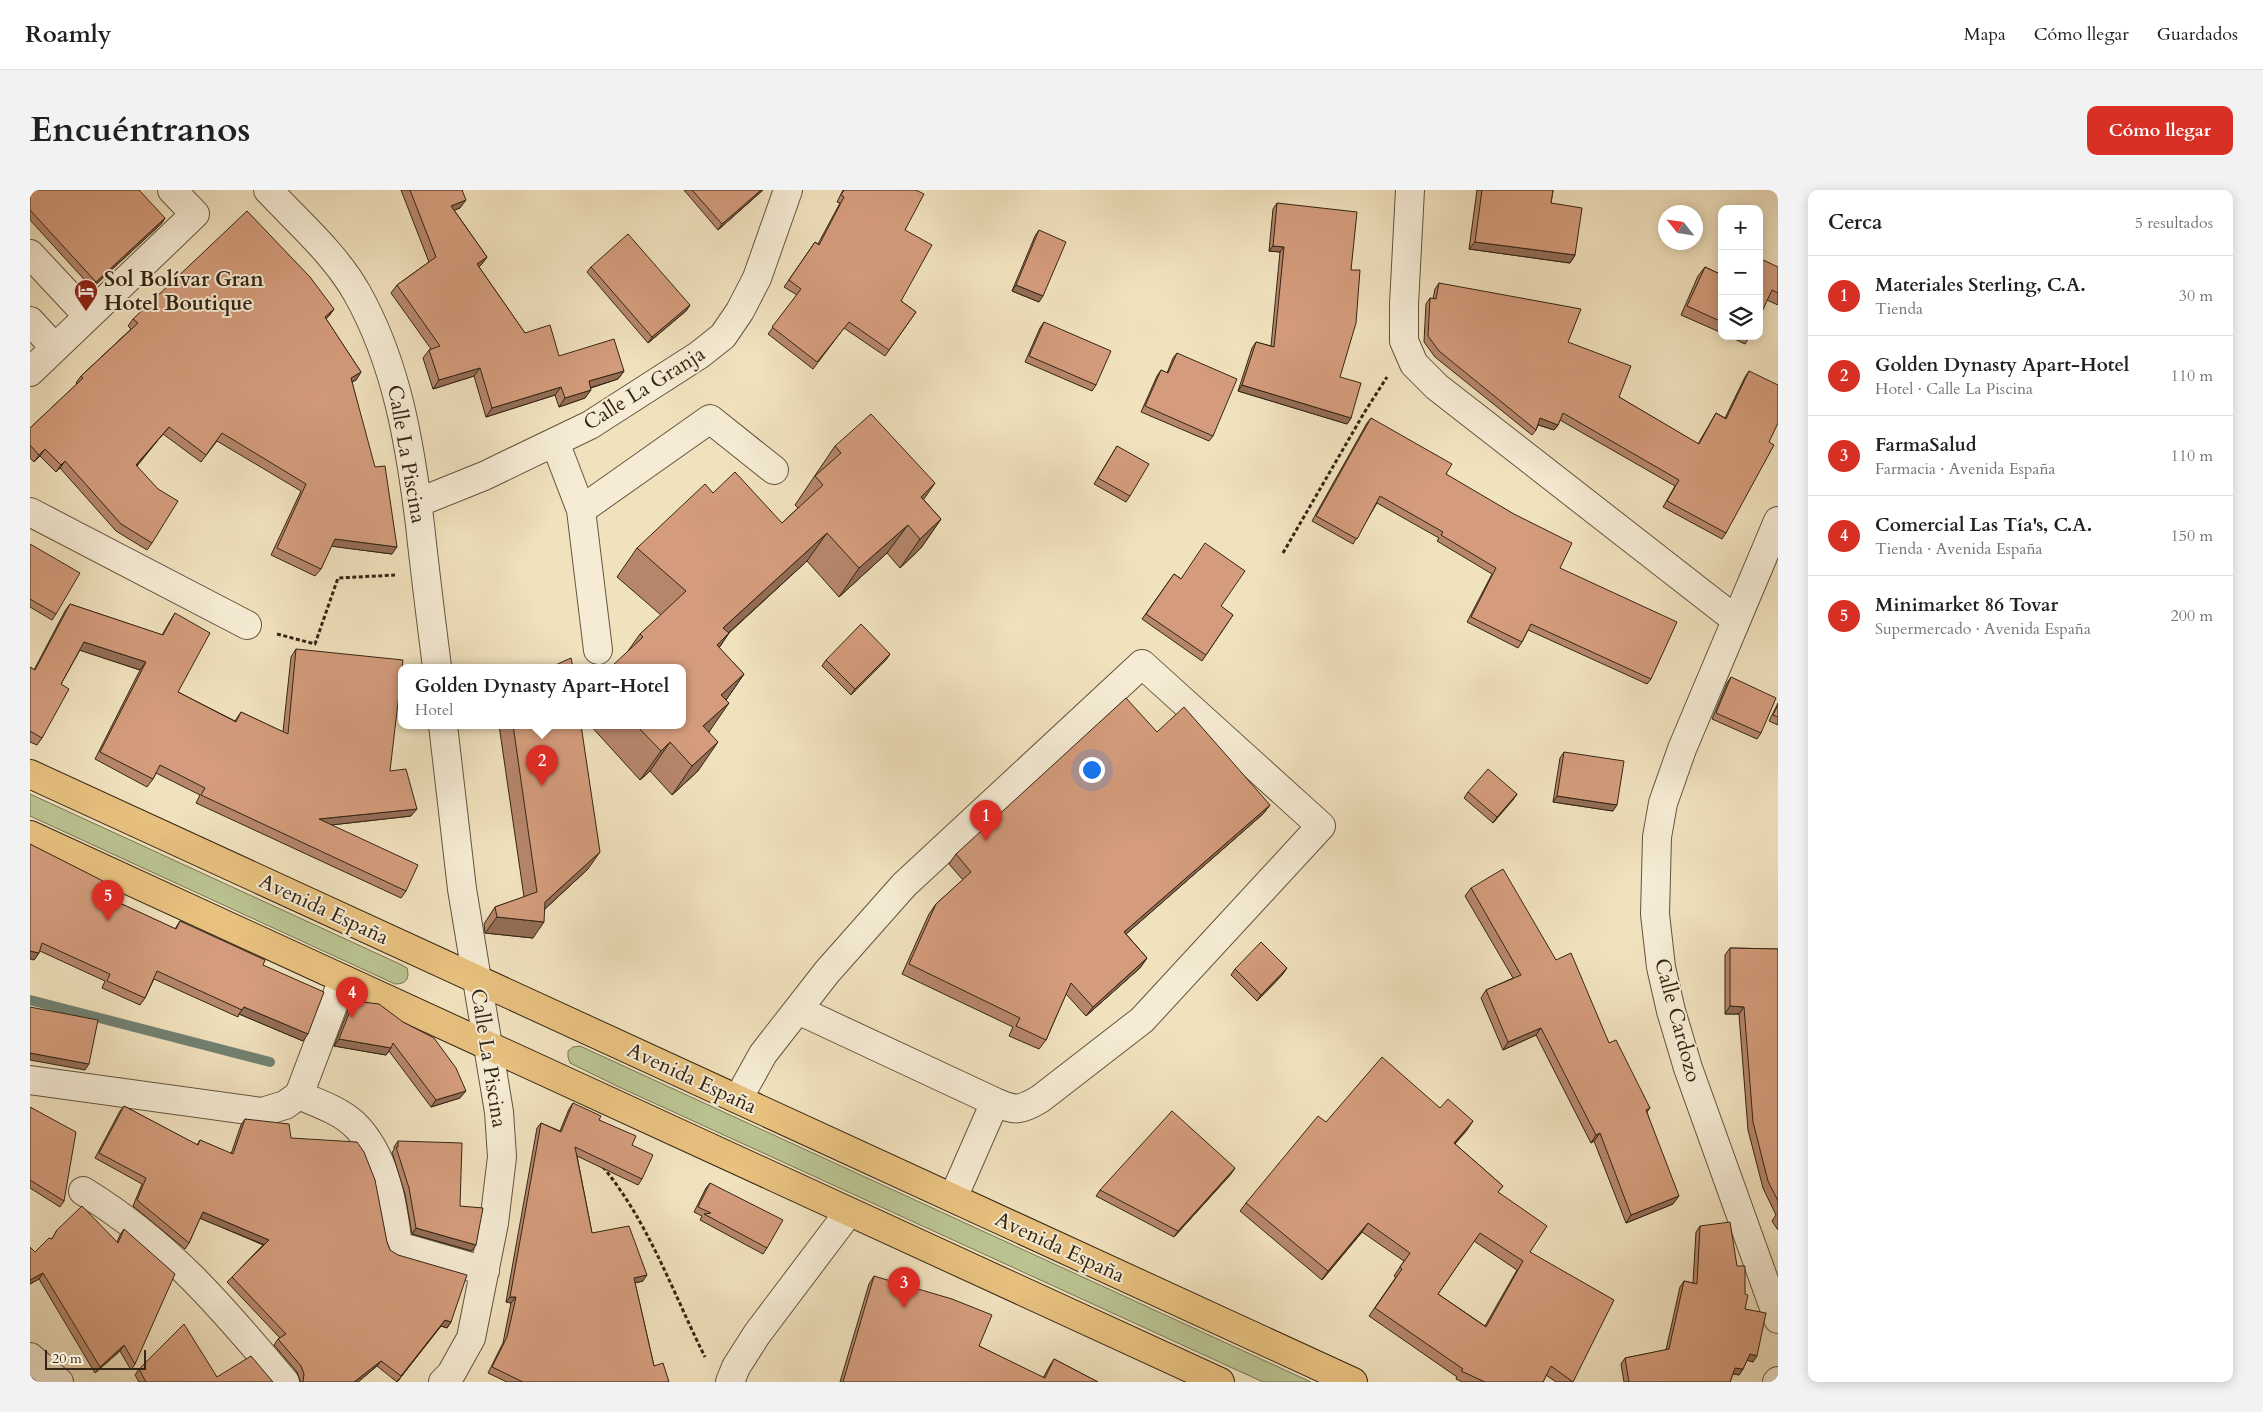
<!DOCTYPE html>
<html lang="es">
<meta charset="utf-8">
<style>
:root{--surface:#fff;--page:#f2f2f2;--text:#202124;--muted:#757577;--line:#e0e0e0;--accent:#d93025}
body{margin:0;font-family:Cardo,serif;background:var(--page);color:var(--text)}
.controls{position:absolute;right:15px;top:15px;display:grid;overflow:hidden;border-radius:10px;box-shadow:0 2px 12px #0003}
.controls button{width:45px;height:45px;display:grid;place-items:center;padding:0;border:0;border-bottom:1px solid var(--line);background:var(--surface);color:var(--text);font:25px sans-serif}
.compass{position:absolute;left:1628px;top:15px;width:45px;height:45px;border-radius:50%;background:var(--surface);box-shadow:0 2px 12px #0003;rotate:300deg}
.scale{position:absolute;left:15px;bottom:12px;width:101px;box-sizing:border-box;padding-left:5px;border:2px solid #342514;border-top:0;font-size:14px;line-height:18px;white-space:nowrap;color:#342514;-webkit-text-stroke:4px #f6ecd5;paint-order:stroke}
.you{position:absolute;left:1061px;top:579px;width:18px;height:18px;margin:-12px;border:4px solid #fff;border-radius:50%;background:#1a73e8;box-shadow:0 0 0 8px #1a73e833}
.badge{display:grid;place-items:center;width:32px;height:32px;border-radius:50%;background:var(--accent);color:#fff;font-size:16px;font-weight:700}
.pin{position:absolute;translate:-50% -41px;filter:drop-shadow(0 1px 2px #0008)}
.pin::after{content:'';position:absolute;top:26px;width:18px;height:15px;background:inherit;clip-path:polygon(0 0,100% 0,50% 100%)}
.popup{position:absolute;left:368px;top:474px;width:288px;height:65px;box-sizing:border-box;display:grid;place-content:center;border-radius:10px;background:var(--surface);filter:drop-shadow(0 1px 4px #0005);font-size:16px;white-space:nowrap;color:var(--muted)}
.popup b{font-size:19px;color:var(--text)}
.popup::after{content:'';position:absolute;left:50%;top:100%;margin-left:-10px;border:10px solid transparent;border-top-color:var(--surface)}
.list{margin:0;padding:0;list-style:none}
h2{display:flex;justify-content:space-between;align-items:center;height:65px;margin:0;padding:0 20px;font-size:21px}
h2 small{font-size:16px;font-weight:400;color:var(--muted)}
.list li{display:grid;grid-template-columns:32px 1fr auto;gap:15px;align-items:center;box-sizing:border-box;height:80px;padding:0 20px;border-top:1px solid var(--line)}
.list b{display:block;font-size:19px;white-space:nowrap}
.list p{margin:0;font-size:16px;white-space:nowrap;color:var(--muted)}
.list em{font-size:16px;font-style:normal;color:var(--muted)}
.icon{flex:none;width:28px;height:28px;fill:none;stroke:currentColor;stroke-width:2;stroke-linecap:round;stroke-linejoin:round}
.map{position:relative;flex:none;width:1748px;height:1192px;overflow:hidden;border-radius:10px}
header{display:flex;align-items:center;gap:30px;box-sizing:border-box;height:70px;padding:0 25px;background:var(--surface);border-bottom:1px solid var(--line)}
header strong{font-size:24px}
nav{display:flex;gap:28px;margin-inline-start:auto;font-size:18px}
.intro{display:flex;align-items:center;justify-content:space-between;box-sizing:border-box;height:120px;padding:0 30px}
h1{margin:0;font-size:35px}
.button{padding:12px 22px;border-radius:10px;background:var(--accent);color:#fff;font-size:18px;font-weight:700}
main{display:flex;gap:30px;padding:0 30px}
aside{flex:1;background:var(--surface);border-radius:10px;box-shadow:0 2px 12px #0003}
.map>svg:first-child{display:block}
</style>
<header>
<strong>Roamly</strong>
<nav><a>Mapa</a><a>Cómo llegar</a><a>Guardados</a></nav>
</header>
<div class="intro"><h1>Encuéntranos</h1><a class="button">Cómo llegar</a></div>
<main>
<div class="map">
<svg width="1748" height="1192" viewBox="0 0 1748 1192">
<rect width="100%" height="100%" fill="#f1e2be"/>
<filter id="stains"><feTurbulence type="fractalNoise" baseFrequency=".004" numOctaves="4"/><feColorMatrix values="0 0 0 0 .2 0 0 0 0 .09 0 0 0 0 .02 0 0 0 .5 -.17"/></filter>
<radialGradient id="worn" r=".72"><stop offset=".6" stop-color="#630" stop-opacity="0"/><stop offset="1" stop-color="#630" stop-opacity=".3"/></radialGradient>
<!-- green -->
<path fill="#bac391" stroke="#777452" d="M0 604 372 775 377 778C380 789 376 794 365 794L0 626Z
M550 856 1281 1192H1233L589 897 540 873 538 867V861L543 857Z"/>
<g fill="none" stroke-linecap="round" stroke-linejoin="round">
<!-- stream -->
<path stroke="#728172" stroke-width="10" d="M0 810 240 872"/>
<!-- minor casing -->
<g stroke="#63543e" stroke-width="30">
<path id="minor" d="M238 0C268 32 305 64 327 103 367 174 380 254 390 335 395 382 401 430 407 477
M1380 0 1374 114V151L1384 174 1407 197 1706 430
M0 64 58 126
M0 131 25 158
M0 182 165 24 142 0
M525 252 551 320 568 460
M387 313 454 286 560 235 669 165 693 146 710 121 727 88 758 0
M551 320 680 229 744 280
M0 322 217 435
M1748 331 1652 559 1633 613 1627 647 1625 724 1631 777 1641 821 1658 878 1748 1129
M313 789 269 905C287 913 309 920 324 934 356 965 363 1015 368 1056L455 1081
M0 890 232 922 255 915 269 905
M708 909 733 864 797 782 874 695 1112 474 1291 636 1112 830 1010 909C990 921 986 921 965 912L768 820
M53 1001C137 1052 192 1117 255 1192
M923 1008 965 912
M0 1167 29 1192
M413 1192 421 1184 441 1148 464 1033 472 967 469 922 432 699 413 535
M700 1192 706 1177 727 1144 819 1022
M1747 1192 1748 1191"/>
</g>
<!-- major casing -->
<g stroke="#342514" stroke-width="30">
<path id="major" d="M0 584 1323 1192
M0 645 1190 1192"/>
</g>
<!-- path -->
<path stroke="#342514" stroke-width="3" stroke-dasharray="4 2.5" stroke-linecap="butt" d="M1253 363 1334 223 1357 187
M247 444 285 454 308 388 365 385
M573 977C619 1033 643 1103 675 1167"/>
<!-- minor -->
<use href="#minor" stroke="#f6ecd5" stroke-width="28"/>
<!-- major -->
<use href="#major" stroke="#e8c17f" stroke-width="28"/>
</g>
<!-- wall -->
<path fill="#b6866b" stroke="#342514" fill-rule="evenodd" d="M0 0 135 28 131 34 62 98 0 30Z
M371 0H432L430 18 424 20 457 67 451 75 449 77 495 143 529 166 594 181 588 189 561 198 555 208 529 217 525 205 456 227 444 186 403 199 393 168 399 160 401 159 361 103 367 95 399 72Z
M654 0H733L688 40Z
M813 0H886L875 40 871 111 886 122 855 166 814 138 783 179 738 144 767 105 754 97 785 52 788 54 810 13 807 12Z
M1447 0H1523L1521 13 1545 65 1540 73 1439 59Z
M1247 13 1310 187 1321 228 1317 234 1208 201 1222 158 1226 152 1241 156 1250 62 1239 61 1243 19Z
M1009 40V112L982 101 1005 46Z
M561 77 660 115 656 121 618 153 557 82Z
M1675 77 1692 85V143L1651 125 1668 86Z
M1748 77V115L1737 110Z
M1409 93 1538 152 1589 207 1668 254 1686 223 1695 228 1715 187 1719 181 1696 343 1692 349 1633 317 1645 296 1530 230 1528 235 1524 240 1508 235 1506 240 1502 245 1405 167 1394 152 1396 114 1400 108 1403 109 1405 99Z
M304 119 299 126 296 129 331 182 326 190 322 192 362 364 301 356 291 379 285 386 241 365 271 301 187 251 171 272 133 244 107 276 122 353 117 360 86 341 30 278 26 282 10 266 4 272 0 268V238L47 194 46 193 51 186 101 139 98 136 103 129Z
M1014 132 1066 195 1062 201 995 172 1010 138Z
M1698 146H1720L1715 154Z
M1147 163 1183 246 1179 251 1111 222 1127 186 1131 180 1137 183 1143 168Z
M1341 228 1416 284 1530 378 1621 489 1617 494 1498 440 1492 452 1488 458 1437 432 1462 384 1407 351 1409 348 1347 313 1323 354 1282 331 1337 233Z
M805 256 894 310 911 329 891 358 870 378 857 363 809 407 777 371 699 443 689 458 714 484 696 510 679 542 668 581 642 605 620 581 610 590 560 535H652L598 461 610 444 631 425 587 387 607 358 683 303 752 333 768 318 765 315Z
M1087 256 1100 306 1096 312 1064 294Z
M0 354 26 424 22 430 0 417Z
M1144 384 1203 425 1172 471 1112 429Z
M40 414 132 445 140 431 145 423 148 502 205 531 211 522 253 542 261 467 266 459 360 581 381 626 301 635 376 701 371 708 166 613 170 605 126 583 123 589 117 597 65 569 110 480 50 460 31 494 12 548 7 555 0 552V477L4 480 35 421Z
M796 470H856L821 505 792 476Z
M1701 487 1731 543 1727 549 1682 529 1697 493Z
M1748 513V535L1739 531Z
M469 535H551L558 679 515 719 503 748 455 743 454 734 465 717 494 707Z
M1127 542 1240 615 1233 624 1096 744 1117 768 1110 778 1056 826 1036 804 1016 850 1009 859 979 846 983 837 872 784 899 724 906 714 933 690 919 674 926 664Z
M1534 562 1583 621 1523 612 1530 568Z
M1438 602 1487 604 1463 633 1434 608Z
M0 654 68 703 145 739 150 731 233 775 273 851 209 824 208 827 124 789 115 808 110 815 72 798 75 791 10 761 4 770Z
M1441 698 1526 770 1620 918 1617 922 1643 1014 1596 1033 1564 951 1561 953 1506 845 1473 860 1451 808 1456 800 1483 788 1435 706Z
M1700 758 1748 759V1040L1742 1031 1746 1025 1733 998 1718 940 1709 824H1695V765Z
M1205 779 1253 784 1227 811 1201 785Z
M324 811 430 908 401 917 359 861 356 865 304 856 319 818Z
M543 913 569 930 602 955 612 989 608 995 547 966 562 1043 613 1091 605 1093 624 1176 639 1192H477L458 1183 473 1153 481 1113 476 1112 507 938 511 933 530 941 539 919Z
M94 916 167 955 170 950 201 964 211 935 215 929 261 948 357 1052 360 1060 421 1132 417 1138 411 1136 367 1192 347 1176 328 1192H270V1190L267 1182 244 1155 248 1149 250 1148 197 1092 202 1087 233 1055 170 1028 159 1053 155 1059 103 1016 112 994 65 968 90 921Z
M0 917 34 1011 30 1017 0 998Z
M1410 918 1437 940 1425 954 1473 996 1468 1002 1500 1062 1543 1192H1526L1516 1185 1513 1192H1432L1426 1189 1427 1187 1339 1126 1366 1087 1364 1086 1374 1071 1332 1042 1292 1090 1210 1021 1216 1013 1296 932ZM1444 1051 1487 1080 1455 1136 1408 1104Z
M368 951 430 1016 442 1061 382 1044 375 1004 362 962 364 960V957Z
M1201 984 1144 1047 1066 1006 1070 1000Z
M680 993 737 1058 733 1064 670 1030 672 1026 664 1022 676 998Z
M1670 1036 1707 1076 1715 1119 1723 1172 1717 1170 1713 1179 1709 1185 1703 1184 1700 1192H1594L1591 1174 1595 1168 1636 1160 1650 1097 1654 1091 1663 1093 1666 1042Z
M94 1039 105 1174 101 1180 90 1161 65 1183 9 1089 0 1094V1057L5 1062 22 1049 27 1040 87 1052 90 1045Z
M844 1086 949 1156 1013 1188 1019 1177 1024 1169 1068 1192H810L839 1094Z
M109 1179 187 1187 243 1192H109L105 1185Z"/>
<!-- shaded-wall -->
<path fill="#946d57" stroke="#342514" d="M731 0H733L688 40 692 34Z
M436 10 430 18 415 24 421 16Z
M135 28 131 34 62 98 66 92Z
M1445 52 1545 65 1540 73 1439 59Z
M1243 56 1254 57 1250 62 1239 61Z
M457 67 451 75 441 83 447 74Z
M986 95 1013 106 1009 112 982 101Z
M660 115 656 121 618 153 622 147Z
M304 119 299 126 289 135 295 127Z
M450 178 444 186 403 199 409 190Z
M594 181 588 189 553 200 559 191Z
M331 182 326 190 316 195 321 188Z
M1212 195 1321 228 1317 234 1208 201Z
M531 197 525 205 456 227 462 218Z
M561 200 555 208 529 217 535 208Z
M1510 228 1528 235 1524 240 1506 234Z
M139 237 133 244 101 282 106 275Z
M15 259 10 266 4 272 9 265Z
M35 271 30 278 26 282 31 275Z
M905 293 885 322 891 307Z
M911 329 891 358 870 378 890 349Z
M878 335 857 363 809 407 829 378Z
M797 343 777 371 673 466 693 438Z
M305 349 367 357 362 364 300 356Z
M699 443 679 472 687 455Z
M54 452 116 472 110 480 49 460Z
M860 464 856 470 821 505 825 499Z
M714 484 694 513 691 505Z
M699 513 679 542 653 565 673 536Z
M640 552 620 581 610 590 631 561Z
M688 552 668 581 642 605 662 576Z
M1487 604 1483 610 1463 633 1467 627Z
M1527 606 1587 615 1583 621 1523 612Z
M1240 615 1233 624 1087 752 1094 742Z
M387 619 381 626 283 637 289 629Z
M570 662 558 679 504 729 515 712Z
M467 727 514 732 503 748 455 743Z
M0 761 9 763 4 770 0 769Z
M1117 768 1110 778 1056 826 1063 817Z
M1257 778 1253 784 1227 811 1231 805Z
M1700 816 1714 817 1709 824H1695Z
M214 817 278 844 273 851 209 824Z
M1511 838 1506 845 1473 860 1478 852Z
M309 849 361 858 356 865 304 856Z
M0 863 59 874 55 880 0 870Z
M436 901 430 908 401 917 406 910Z
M1443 931 1437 940 1418 961 1424 953Z
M1570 943 1564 951 1561 953 1566 945Z
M1205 978 1201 984 1144 1047 1148 1041Z
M1649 1006 1643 1014 1596 1033 1601 1025Z
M173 1022 239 1050 235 1055 169 1028Z
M1338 1033 1332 1042 1292 1090 1298 1081Z
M386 1038 446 1055 442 1061 382 1044Z
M13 1083 9 1089 0 1094V1090Z
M617 1085 613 1091 600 1094 604 1088Z
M480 1107H486L481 1113 476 1112Z
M415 1130 421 1132 417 1138 411 1136 367 1192Z
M94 1155 90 1161 65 1183 70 1177Z
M1720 1164 1727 1166 1723 1172 1716 1170Z
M351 1171 347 1176 328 1192H324Z
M1705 1178 1713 1179 1709 1185 1701 1183Z"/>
<!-- building -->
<path fill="#d49c7c" stroke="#342514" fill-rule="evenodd" d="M0 0H109L135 28 66 92 0 20Z
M380 0H432L436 10 421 16 457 67 447 74 495 143 520 135 529 166 584 149 594 181 559 191 561 200 535 208 531 197 462 218 450 178 409 190 399 160 410 156 367 95 406 67Z
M662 0H731L692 34Z
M814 0H886L894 4 875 40 902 55 871 111 886 122 859 160 819 132 787 172 742 137 771 99 759 90 785 52 789 55 814 7 811 5Z
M1452 0H1523L1521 13 1552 18 1545 65 1445 52Z
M1247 13 1327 22 1321 80H1330L1326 133 1310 187 1331 193 1321 228 1212 195 1226 152 1244 157 1254 57 1243 56Z
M217 21 280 87 304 119 295 127 331 182 321 188 345 277 355 276 367 357 305 349 291 379 247 358 276 294 192 243 176 265 139 237 106 275 128 299 148 311 122 353 91 334 35 271 31 275 15 259 9 265 0 255V238L53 188 51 186 108 133 103 129Z
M1009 40 1036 52 1013 106 986 95Z
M598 44 660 115 622 147 561 77Z
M1729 68 1748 77V103L1742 100 1729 128Z
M1675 77 1692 85V132L1657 116Z
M1409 93 1551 119 1538 152 1601 176 1589 207 1669 254 1686 223 1696 229 1719 181 1748 195V233L1739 252 1744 255 1696 343 1637 311 1649 290 1533 223 1528 235 1510 228 1506 240 1409 161 1398 146 1400 108 1406 109Z
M1014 132 1081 161 1066 195 999 166Z
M1147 163 1207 189 1183 246 1115 216 1131 180 1138 183Z
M841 224 905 293 891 307 911 329 890 349 878 335 829 378 797 343 693 438 699 443 687 455 714 484 691 505 699 513 673 536 688 552 662 576 640 552 631 561 606 535H652V477H581L613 447 610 444 656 401 607 358 675 294 683 303 705 282 752 333 793 295 785 286 811 263 805 256Z
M1341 228 1422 274 1416 284 1484 324 1542 353 1530 378 1647 432 1621 489 1501 434 1492 452 1441 427 1466 378 1411 345 1413 342 1350 306 1327 349 1286 326Z
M1087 256 1119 274 1100 306 1068 288Z
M1175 353 1215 381 1191 416 1203 425 1176 465 1116 424 1144 384 1151 389Z
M0 354 50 383 26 424 0 409Z
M40 414 133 445 145 423 180 443 148 502 206 532 211 522 258 544 266 459 373 470 360 581 376 579 387 619 289 629 388 675 376 701 171 605 175 598 130 575 123 589 70 562 116 472 54 452 31 494 39 499 12 548 0 541V477L5 480Z
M831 434 860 464 825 499 796 470Z
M541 468 543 477H521Z
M1701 487 1746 508 1731 543 1686 523Z
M1096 508 1127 542 1154 517 1240 615 1094 742 1117 768 1063 817 1041 793 1016 850 986 836 990 828 879 774 906 714 941 682 926 664Z
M1748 515V527L1743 525Z
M483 535H551L570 662 515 712 514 732 467 727 465 717 507 702Z
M1534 562 1594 571 1587 615 1527 606Z
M1458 579 1487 604 1467 627 1438 602Z
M0 654 73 691 68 703 146 739 150 731 235 770 233 775 294 802 278 844 214 817 212 820 127 781 115 808 77 791 80 784 12 753 9 763 0 761Z
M1473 679 1526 770 1541 763 1579 853 1586 850 1620 918 1616 920 1649 1006 1601 1025 1570 943 1566 945 1511 838 1478 852 1456 800 1491 785 1441 698Z
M1231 752 1257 778 1231 805 1205 779Z
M1700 758 1748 759V1011L1738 991 1723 932 1714 817 1700 816Z
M324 811 349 814 373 832 404 848 426 878 436 901 406 910 363 853 361 858 309 849Z
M0 817 68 830 59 874 0 863Z
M1352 867 1410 918 1418 909 1443 931 1424 953 1473 996 1468 1002 1517 1036 1500 1062 1584 1110 1543 1192 1521 1176 1513 1192H1455L1431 1181 1433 1179 1345 1118 1372 1079 1370 1077 1380 1063 1338 1033 1298 1081 1216 1013 1288 926 1296 932ZM1450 1043 1493 1071 1456 1137 1408 1104Z
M543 913 571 926 569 930 606 946 602 955 623 965 612 989 545 957 562 1043 599 1036 617 1085 604 1088 624 1176 633 1173 639 1192H493L462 1177 477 1147 486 1107H480L511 933 531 942Z
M94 916 168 955 170 950 203 964 215 929 259 934 261 948 327 952 334 962 345 990 357 1052 360 1060 368 1065 437 1085 421 1132 415 1130 371 1186 351 1171 324 1192H273L274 1184 271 1176 248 1149 256 1144 202 1087 239 1050 173 1022 159 1053 107 1010 116 988 69 963Z
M0 917 46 942 34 1011 0 990Z
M1142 921 1205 978 1148 1041 1070 1000Z
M368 951 432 953 430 1016 453 1018 446 1055 386 1038 379 998 366 957H368Z
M680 993 753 1030 737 1058 674 1024 681 1023 668 1017Z
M52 1016 88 1053 94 1039 145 1084 105 1174 94 1155 70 1177 13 1083 0 1090V1057L5 1062 19 1048 22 1049 27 1040Z
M1700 1032 1707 1076H1715V1104L1718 1105 1715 1119 1736 1123 1727 1166 1720 1164 1713 1179 1705 1178 1700 1192H1599L1595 1168 1639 1159 1654 1091 1667 1094 1670 1036Z
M844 1086 922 1109 962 1125 949 1156 1015 1188 1024 1169 1068 1192H813Z
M154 1134 187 1187 221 1166 243 1192H116L109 1179Z"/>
<!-- icons -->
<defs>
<g id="hotel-pin" transform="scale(1.25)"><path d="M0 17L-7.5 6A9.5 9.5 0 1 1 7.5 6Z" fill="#8f2418" stroke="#f6ecd5"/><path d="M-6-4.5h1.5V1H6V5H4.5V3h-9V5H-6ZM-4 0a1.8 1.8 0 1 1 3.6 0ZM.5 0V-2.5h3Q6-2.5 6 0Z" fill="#fff"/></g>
</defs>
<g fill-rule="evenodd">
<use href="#hotel-pin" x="56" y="101"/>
</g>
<g text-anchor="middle" stroke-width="4" stroke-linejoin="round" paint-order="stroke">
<!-- poi labels -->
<g font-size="21" font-weight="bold" fill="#342514" stroke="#f6ecd5" text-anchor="start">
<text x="74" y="96">Sol Bolívar Gran<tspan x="74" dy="24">Hotel Boutique</tspan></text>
</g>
<!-- street labels -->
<g font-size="21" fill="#342514" stroke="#f6ecd5">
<text transform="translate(614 198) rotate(-32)" y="7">Calle La Granja</text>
<text transform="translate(377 264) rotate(80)" y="7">Calle La Piscina</text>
<text transform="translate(294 719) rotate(25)" y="7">Avenida España</text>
<text transform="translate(1648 830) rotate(75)" y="7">Calle Cardozo</text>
<text transform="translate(459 868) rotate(81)" y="7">Calle La Piscina</text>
<text transform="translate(662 888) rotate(25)" y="7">Avenida España</text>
<text transform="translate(1030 1057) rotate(25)" y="7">Avenida España</text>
</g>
</g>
<rect width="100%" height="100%" filter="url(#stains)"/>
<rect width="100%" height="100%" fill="url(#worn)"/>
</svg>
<div class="controls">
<button>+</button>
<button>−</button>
<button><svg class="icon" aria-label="layers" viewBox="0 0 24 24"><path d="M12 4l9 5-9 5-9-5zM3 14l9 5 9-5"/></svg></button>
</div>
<svg class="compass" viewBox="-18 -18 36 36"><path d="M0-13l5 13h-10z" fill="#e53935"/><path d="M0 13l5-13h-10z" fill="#757577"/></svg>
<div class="scale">20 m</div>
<div class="you"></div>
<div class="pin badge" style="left:956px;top:651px">1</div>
<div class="pin badge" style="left:512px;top:596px">2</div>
<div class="popup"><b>Golden Dynasty Apart-Hotel</b>Hotel</div>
<div class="pin badge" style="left:874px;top:1118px">3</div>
<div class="pin badge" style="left:322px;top:828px">4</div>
<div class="pin badge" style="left:78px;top:731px">5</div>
</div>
<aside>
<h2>Cerca<small>5 resultados</small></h2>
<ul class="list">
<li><span class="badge">1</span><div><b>Materiales Sterling, C.A.</b><p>Tienda</p></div><em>30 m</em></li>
<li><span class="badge">2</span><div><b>Golden Dynasty Apart-Hotel</b><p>Hotel · Calle La Piscina</p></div><em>110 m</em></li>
<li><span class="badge">3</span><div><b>FarmaSalud</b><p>Farmacia · Avenida España</p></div><em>110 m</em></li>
<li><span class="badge">4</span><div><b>Comercial Las Tía's, C.A.</b><p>Tienda · Avenida España</p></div><em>150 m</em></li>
<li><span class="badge">5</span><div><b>Minimarket 86 Tovar</b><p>Supermercado · Avenida España</p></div><em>200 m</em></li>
</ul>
</aside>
</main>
